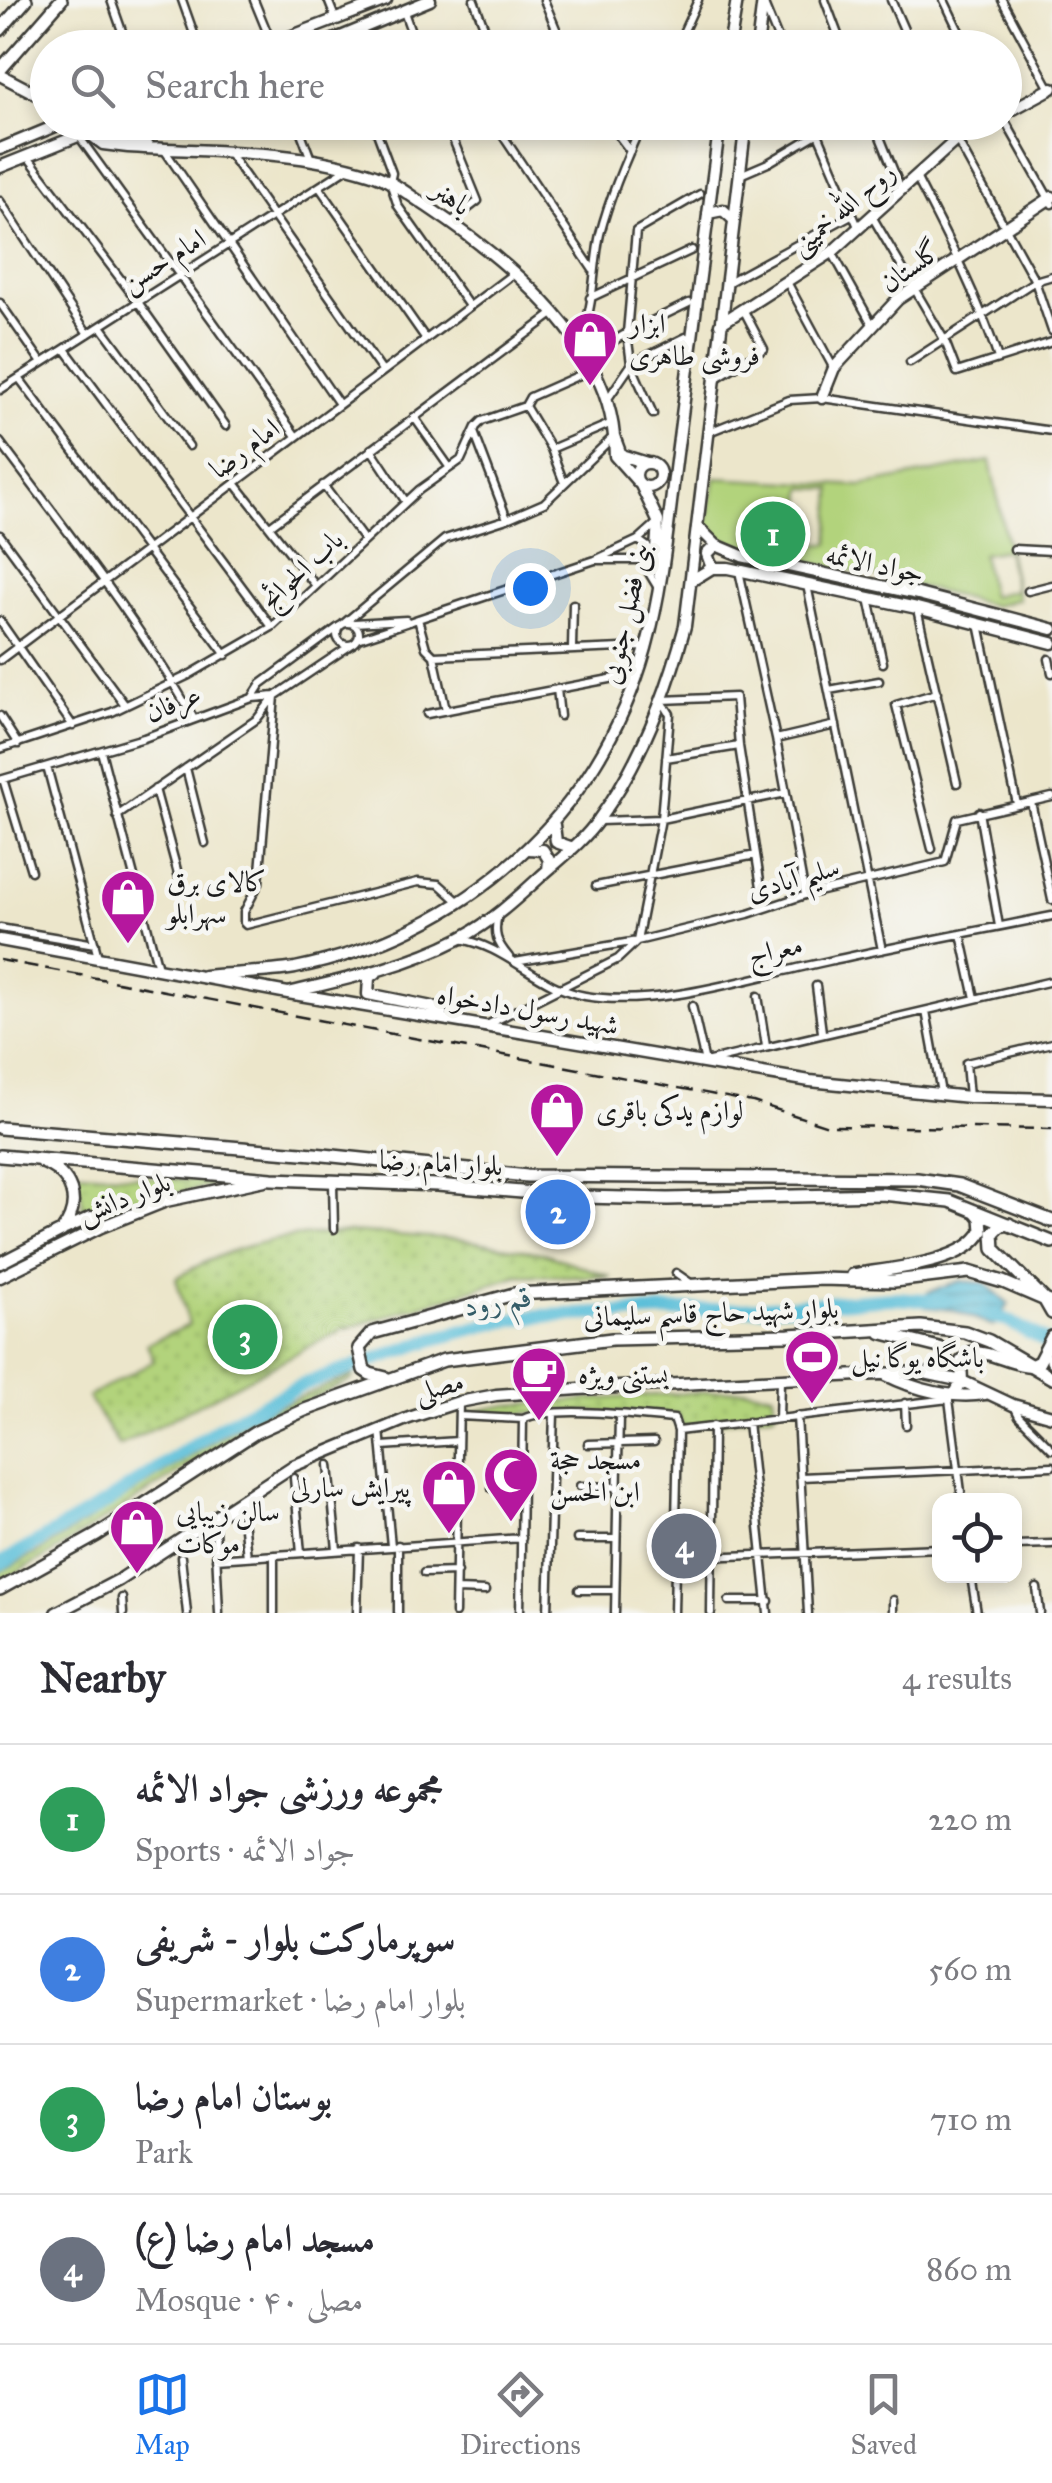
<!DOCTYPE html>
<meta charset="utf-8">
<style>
:root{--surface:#fff;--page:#f7f7f7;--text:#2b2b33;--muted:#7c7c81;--line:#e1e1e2;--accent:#1a73e8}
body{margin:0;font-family:"IM FELL Great Primer",Amiri,serif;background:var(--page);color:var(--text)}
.controls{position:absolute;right:30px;bottom:30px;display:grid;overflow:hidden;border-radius:20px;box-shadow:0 5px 15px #0003}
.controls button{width:90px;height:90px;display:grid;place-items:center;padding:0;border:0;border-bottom:2px solid var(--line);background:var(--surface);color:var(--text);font:50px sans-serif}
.you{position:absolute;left:530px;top:588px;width:35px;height:35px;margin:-25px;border:8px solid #fff;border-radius:50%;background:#1a73e8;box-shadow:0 0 0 15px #1a73e833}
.badge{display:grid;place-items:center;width:65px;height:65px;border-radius:50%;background:var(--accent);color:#fff;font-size:32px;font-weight:700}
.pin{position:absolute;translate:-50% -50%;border:5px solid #fff;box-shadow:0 2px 10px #0006}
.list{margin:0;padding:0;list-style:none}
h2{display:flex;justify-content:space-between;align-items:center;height:130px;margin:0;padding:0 40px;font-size:42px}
h2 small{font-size:32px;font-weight:400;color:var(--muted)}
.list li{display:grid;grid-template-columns:65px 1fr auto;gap:30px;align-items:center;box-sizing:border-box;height:150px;padding:0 40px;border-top:2px solid var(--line)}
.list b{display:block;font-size:38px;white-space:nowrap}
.list p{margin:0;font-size:32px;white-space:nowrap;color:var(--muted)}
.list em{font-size:32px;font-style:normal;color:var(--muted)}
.icon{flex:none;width:55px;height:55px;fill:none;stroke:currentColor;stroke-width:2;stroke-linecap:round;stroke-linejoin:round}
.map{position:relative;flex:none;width:1052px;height:1613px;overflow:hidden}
.search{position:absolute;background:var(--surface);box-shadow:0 5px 15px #0003;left:30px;right:30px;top:30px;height:110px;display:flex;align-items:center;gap:25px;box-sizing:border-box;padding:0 35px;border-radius:55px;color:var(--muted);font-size:38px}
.sheet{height:730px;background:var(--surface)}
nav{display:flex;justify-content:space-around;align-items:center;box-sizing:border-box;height:140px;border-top:2px solid var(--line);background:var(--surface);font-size:28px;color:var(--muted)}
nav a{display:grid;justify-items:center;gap:5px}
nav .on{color:var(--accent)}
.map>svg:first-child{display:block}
</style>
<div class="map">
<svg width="1052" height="1613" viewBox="0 0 1052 1613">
<defs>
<pattern id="grass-dots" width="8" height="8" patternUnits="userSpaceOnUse" patternTransform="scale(2.5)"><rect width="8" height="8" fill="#b2d37b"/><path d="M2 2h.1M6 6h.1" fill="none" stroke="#98b56a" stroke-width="1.8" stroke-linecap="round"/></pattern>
<pattern id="water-rules" width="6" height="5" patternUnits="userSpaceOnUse" patternTransform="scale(2.5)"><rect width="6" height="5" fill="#5bbfd9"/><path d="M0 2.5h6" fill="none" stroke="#4a9aaf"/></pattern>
</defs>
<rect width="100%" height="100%" fill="#f6f6f2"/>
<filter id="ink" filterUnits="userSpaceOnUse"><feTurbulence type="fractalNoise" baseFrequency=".01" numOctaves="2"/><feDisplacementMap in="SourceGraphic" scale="20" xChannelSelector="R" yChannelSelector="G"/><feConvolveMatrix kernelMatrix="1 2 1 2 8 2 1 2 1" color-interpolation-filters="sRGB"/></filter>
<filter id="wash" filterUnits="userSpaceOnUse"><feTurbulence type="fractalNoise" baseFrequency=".0048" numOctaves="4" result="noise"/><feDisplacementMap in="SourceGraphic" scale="40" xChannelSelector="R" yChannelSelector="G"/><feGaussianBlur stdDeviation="2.25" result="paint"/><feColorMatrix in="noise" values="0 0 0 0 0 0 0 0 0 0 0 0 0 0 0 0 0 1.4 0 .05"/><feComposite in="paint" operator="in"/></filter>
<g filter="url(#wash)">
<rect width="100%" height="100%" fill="#ece6cb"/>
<!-- grass -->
<path fill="url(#grass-dots)" stroke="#67784c" stroke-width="2.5" d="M69 1171 226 1183 156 1198 107 1220 99 1211 83 1210 81 1193Z
M349 1232 458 1239 544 1253 611 1277 519 1275 341 1330 119 1446 88 1397 154 1361 147 1344 189 1325 176 1278C237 1241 280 1237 349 1232Z
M353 1375 352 1380 248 1428 46 1557 0 1581V1572L41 1551 251 1418Z
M746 1389 773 1394 775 1413 682 1428 678 1414 558 1411 475 1416 465 1413 508 1405Z"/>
<!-- pitch -->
<path fill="#b2d37b" stroke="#67784c" stroke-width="2.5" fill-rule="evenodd" d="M990 461 1018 599 994 606 886 578 786 558 741 547 713 536 706 528 715 478 861 486ZM803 488 832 489 829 544H801ZM1007 550 1015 590 991 596 982 554Z"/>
<!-- water -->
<path fill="url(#water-rules)" stroke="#3c6e7a" stroke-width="2.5" d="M962 1281 985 1283 1009 1304 993 1326 953 1310 926 1307 928 1292Z"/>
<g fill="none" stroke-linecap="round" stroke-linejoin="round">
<!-- river -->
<path stroke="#5bbfd9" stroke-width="14" d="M983 1313 1006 1320 1052 1345
M0 1564 106 1503 225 1424 304 1384 434 1339 493 1323 538 1316 741 1309 892 1298 943 1301"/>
</g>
</g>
<g filter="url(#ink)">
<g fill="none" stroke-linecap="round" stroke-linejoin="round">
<!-- street casing -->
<g stroke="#3b3a36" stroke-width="11">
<path id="street" d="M111 0 128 48
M182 0 199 48
M254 0 272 44
M328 0 336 20
M474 0 492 48
M544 0 564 48
M825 0 843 48
M891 0 912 48
M944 0 967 48
M1002 0 1051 91
M763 2 782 48
M404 12 417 48
M338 38 342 48
M676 48 698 0
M1004 119 1052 204
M297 122 311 159
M373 122 392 173 390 182 398 206 469 306
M446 122 478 201 451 222
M608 122 630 151
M813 122 859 229
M874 122 901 189
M947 122 1035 281 1052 331
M78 135 296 436
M503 136 593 270
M163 148 339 404
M229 153 382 371
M28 157 138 302 226 426
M740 175 768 163 837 122
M916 177C947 237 977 294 998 358
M320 188 426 339
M0 201 88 334
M873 218 945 341 957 372 1052 342
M832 252 872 324
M787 282 833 367
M725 284 851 215
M590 298 692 250
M0 303 42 363
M101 326 189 446
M576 342C595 319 593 264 600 234 610 196 626 158 643 122
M65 349 272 627
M584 358 627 333 689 303
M910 362 1035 281 1052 276
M631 364 686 337
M19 378 226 655
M715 379 764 349 743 309
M0 390 348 168
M607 400 631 365
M525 406 551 449 564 483
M653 414 631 364 627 333 636 231 700 194
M414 417 450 468
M474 432 507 519
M709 432 789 400 822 398 1052 431
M0 442C67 532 139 621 194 719
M371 449 406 502
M551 449 612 423
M235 483 316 586
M323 485 364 540
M270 526 553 314
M0 535 125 705
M638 540 648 547 641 560
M1014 549 1052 551
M596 560H641L658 588
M739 571 776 739 805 895
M807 585 882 950
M1028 591 1052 585
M869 598 883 663
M917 609 957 783
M418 619 426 648 434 656 446 710
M0 621 73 726
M337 634a11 11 0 1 1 22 0a11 11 0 1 1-22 0Z
M354 623 406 620
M343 624 445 539 507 519 544 503 613 437
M979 624 1017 804
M358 639 595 560 638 540 658 522
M572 648 573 604
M434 656 646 647
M1049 659 1052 673
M0 660 514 273
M557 689 560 716
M829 690 879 681
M275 696 259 883 244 912V923L246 925 418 882 439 884 458 901
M253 698 275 696 351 645
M662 700 735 697 739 746 764 906
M427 714 636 674
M0 716 18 744
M776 739 836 725
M0 749 112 712 189 675 272 627 419 490 461 460 476 427 482 421 525 406 530 397 591 370
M101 751 158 968
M666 758 739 746
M47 767 98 957
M186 768 205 843
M3 779 31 871
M0 780 144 738 252 698 261 684 340 626
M155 789 181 885
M1031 802 1052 900
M979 812 999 926
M117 816 257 719 274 697
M599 821 661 819 786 793
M932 849 896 705 937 693
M596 886 756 855
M498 915C493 934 497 943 509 957
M0 928 95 944
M961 934 975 998
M460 939C506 946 539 988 585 996 655 1008 742 980 811 965 891 947 972 932 1052 916
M515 962 637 941 748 914 805 895 945 862 957 819 1052 797
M816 986 822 1032
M758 996 766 1046
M692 1006 705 1062 1052 981
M926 1011 941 1093
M487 1025 618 959 637 941 661 819 670 714 662 701
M969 1097 966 1063 1052 1043
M333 1183 334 1229
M676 1273 689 1282
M905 1403 906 1425
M1014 1406 1019 1416 1052 1449
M459 1416 523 1419C552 1405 639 1416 674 1419L678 1431 949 1399 962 1500
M797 1416 808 1613
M779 1419 780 1380
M748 1422 768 1613
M380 1429 391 1546
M588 1444 654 1442
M382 1446 458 1441
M329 1465 337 1550
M801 1477 1052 1466
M294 1478 301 1553
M580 1486 617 1487
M492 1488H522
M241 1500 247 1557
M215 1529 219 1613
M577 1539H616
M1014 1545 1052 1544
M181 1557 187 1613
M675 1558 940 1548
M216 1559 522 1538
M424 1573 457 1572
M971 1576 977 1613
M1037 1588 1040 1613
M456 1590 485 1591
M579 1590H615
M122 1598 123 1613
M893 1600V1613
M729 1601H769
M274 1613V1555
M357 1613 359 1548
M398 1613V1545
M455 1613 459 1402
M520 1613 523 1419
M548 1613 554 1413
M615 1613 619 1415
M674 1613 678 1431
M711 1613 713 1426"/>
</g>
<!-- secondary casing -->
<g stroke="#3b3a36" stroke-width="15">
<path id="secondary" d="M261 48 386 0
M314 48 430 0
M729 48 737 0
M757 48 763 0
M0 75 48 100
M1004 114 1052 88
M119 122 125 135 147 144
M87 132 103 144 128 147C207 152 292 149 369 173 390 179 409 195 428 207 503 257 605 338 614 436
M0 149 65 122
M0 167 113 122
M708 213 723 210 733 219
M720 324 832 252 955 141 989 122
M822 398 834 368 898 299 1052 197
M636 475a12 12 0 1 1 24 0a12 12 0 1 1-24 0Z
M639 483 615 456 614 436 621 455 647 463
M641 485 658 521 655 563 659 574
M697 526 716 545 742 556 918 594 1052 629
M712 568 707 554 716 545
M691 581 712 568H728L917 608 1052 643
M554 825 556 842 573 848
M529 849 543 850 549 860 548 870
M0 940 288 993 810 1081 969 1097 1052 1099
M376 973 369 978 368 994 432 1007 442 1014
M204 976C234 973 266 973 295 968 465 934 599 816 646 648 664 583 669 513 678 446 693 338 707 230 720 122
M288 993C347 979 407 966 461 938 491 922 514 901 539 878 560 859 583 842 599 819 641 762 667 693 685 626L746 122
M65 1229 91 1217 99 1221 101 1227
M0 1263 62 1231C83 1202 72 1174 41 1162
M0 1277 101 1227 166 1201 265 1180
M881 1333 941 1348 947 1360 945 1366 932 1373
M886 1375C916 1390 952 1399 985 1394
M954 1395 962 1381 961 1361 970 1352C992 1351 1009 1365 1031 1366
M56 1613 119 1580 293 1466 409 1418 459 1402 496 1395 579 1389 920 1372 962 1381 1013 1405 1052 1416"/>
</g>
<!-- primary casing -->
<g stroke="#3b3a36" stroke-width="16">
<path id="primary" d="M0 30 26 0
M0 70 61 0
M0 1128 314 1154 527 1176 917 1179 959 1185 1052 1221
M0 1156 272 1179 437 1185 582 1197 668 1199 882 1194 950 1201 1052 1242
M1009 1224 1000 1226 993 1233 994 1249 1044 1299 1052 1313
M853 1275C887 1269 965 1264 982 1231L981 1218 976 1212
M1052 1359V1361
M1033 1365 1039 1362 1052 1337
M386 1378 370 1374 364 1370 359 1348 372 1333 514 1294 821 1279 894 1281 969 1272 1003 1282 1052 1303
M0 1589 97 1535 256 1432 305 1410 444 1360 612 1339 789 1335 921 1327 965 1332 989 1341 1052 1378"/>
</g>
<!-- street -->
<use href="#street" stroke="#fff" stroke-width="6"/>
<!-- secondary -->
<use href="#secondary" stroke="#fff" stroke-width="10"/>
<!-- primary -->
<use href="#primary" stroke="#fff" stroke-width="11"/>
<!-- rail -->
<path stroke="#1c1c1c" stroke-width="2.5" stroke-dasharray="15 8" stroke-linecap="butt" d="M0 960 753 1102 828 1126 1052 1129"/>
</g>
</g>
<!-- icons -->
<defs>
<g id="shop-pin" transform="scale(2.875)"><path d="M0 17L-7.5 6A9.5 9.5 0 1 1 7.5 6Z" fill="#b5179e" stroke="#f6f6f2"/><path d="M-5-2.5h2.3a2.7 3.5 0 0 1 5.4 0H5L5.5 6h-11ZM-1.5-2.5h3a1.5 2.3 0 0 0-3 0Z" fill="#fff"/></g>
<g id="stadium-pin" transform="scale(2.875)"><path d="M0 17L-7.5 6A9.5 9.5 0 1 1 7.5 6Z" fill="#b5179e" stroke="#f6f6f2"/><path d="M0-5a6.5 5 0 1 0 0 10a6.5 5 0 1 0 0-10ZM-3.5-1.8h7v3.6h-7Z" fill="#fff"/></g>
<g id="cafe-pin" transform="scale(2.875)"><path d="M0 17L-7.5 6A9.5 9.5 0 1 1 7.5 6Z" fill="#b5179e" stroke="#f6f6f2"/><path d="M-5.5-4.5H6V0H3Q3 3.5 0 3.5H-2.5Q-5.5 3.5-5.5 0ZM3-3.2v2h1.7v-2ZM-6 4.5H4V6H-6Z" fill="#fff"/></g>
<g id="mosque-pin" transform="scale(2.875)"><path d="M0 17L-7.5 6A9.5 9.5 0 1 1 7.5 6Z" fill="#b5179e" stroke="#f6f6f2"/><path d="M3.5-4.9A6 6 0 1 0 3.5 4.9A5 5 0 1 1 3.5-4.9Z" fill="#fff"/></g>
</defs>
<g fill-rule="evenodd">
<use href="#shop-pin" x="590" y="339"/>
<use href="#shop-pin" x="128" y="897"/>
<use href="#shop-pin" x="557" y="1110"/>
<use href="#stadium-pin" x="812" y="1357"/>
<use href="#cafe-pin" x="539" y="1374"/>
<use href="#mosque-pin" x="511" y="1475"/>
<use href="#shop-pin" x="449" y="1487"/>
<use href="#shop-pin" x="137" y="1527"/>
</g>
<g text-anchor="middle" stroke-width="9" stroke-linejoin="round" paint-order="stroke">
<!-- street labels -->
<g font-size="28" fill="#1c1c1c" stroke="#f6f6f2">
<text transform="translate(452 197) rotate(35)" y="10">باهنر</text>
<text transform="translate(842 208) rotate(-40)" y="10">روح الله خمینی</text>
<text transform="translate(163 260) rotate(-32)" y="10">امام حسن</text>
<text transform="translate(910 266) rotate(-36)" y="10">گلستان</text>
<text transform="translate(244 448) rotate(-37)" y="10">امام رضا</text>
<text transform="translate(875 563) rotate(12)" y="10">جواد الائمه</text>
<text transform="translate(301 569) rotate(-43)" y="10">باب الحوائج</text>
<text transform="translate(625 613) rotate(-77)" y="10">بنی فضل جنوبی</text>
<text transform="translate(173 703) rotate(-21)" y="10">عرفان</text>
<text transform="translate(793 878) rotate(-16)" y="10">سلیم آبادی</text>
<text transform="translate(775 949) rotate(-12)" y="10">معراج</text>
<text transform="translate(528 1009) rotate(10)" y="10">شهید رسول دادخواه</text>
<text transform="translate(441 1162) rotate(3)" y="10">بلوار امام رضا</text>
<text transform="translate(124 1197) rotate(-21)" y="10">بلوار دانش</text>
<text transform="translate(711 1312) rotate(-2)" y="10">بلوار شهید حاج قاسم سلیمانی</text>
<text transform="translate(439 1386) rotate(-15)" y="10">مصلی</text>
</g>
<!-- poi labels -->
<g font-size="28" fill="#1c1c1c" stroke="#f6f6f2" text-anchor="start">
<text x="629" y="333">ابزار<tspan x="629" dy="32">فروشی طاهری</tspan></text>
<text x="167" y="891">کالای برق<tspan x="167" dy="32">سهرابلو</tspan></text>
<text x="596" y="1120">لوازم یدکی باقری</text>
<text x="851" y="1367">باشگاه یوگا نیل</text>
<text x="578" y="1384">بستنی ویژه</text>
<text x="550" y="1469">مسجد حجة<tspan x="550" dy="32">ابن الحسن</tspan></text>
<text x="410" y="1497" text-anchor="end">پیرایش سارلی</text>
<text x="176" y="1521">سالن زیبایی<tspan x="176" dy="32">موکات</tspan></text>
</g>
<!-- water labels -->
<g font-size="30" font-style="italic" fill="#355d68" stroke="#f6f6f2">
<text transform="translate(498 1301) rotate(-9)" y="10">قم رود</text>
</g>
</g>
</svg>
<div class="controls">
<button><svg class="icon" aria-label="locate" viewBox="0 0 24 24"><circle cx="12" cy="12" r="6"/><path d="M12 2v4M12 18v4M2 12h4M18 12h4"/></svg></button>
</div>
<div class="you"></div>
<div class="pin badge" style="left:773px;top:534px;background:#2e9e5b">1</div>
<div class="pin badge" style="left:558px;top:1212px;background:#3f7fe0">2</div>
<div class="pin badge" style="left:245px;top:1337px;background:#2e9e5b">3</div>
<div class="pin badge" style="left:684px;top:1546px;background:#6b7280">4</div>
<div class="search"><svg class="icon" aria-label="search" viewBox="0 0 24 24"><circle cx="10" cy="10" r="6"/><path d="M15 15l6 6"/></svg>Search here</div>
</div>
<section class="sheet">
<h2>Nearby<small>4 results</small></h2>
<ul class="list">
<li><span class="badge" style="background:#2e9e5b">1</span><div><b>مجموعه ورزشی جواد الائمه</b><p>Sports · جواد الائمه</p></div><em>220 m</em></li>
<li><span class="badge" style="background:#3f7fe0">2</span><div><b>سوپرمارکت بلوار - شریفی</b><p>Supermarket · بلوار امام رضا</p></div><em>560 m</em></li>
<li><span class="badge" style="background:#2e9e5b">3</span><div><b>بوستان امام رضا</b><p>Park</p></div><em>710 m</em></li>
<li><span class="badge" style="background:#6b7280">4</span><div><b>مسجد امام رضا (ع)</b><p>Mosque · مصلی ۴۰</p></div><em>860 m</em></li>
</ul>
</section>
<nav>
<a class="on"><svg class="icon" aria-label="map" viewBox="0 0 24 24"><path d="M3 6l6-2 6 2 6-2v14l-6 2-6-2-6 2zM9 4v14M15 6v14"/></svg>Map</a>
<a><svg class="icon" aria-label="directions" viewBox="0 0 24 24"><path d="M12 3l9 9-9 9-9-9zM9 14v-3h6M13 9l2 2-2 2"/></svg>Directions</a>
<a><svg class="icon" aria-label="saved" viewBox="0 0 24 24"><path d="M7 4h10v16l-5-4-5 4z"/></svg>Saved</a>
</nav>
